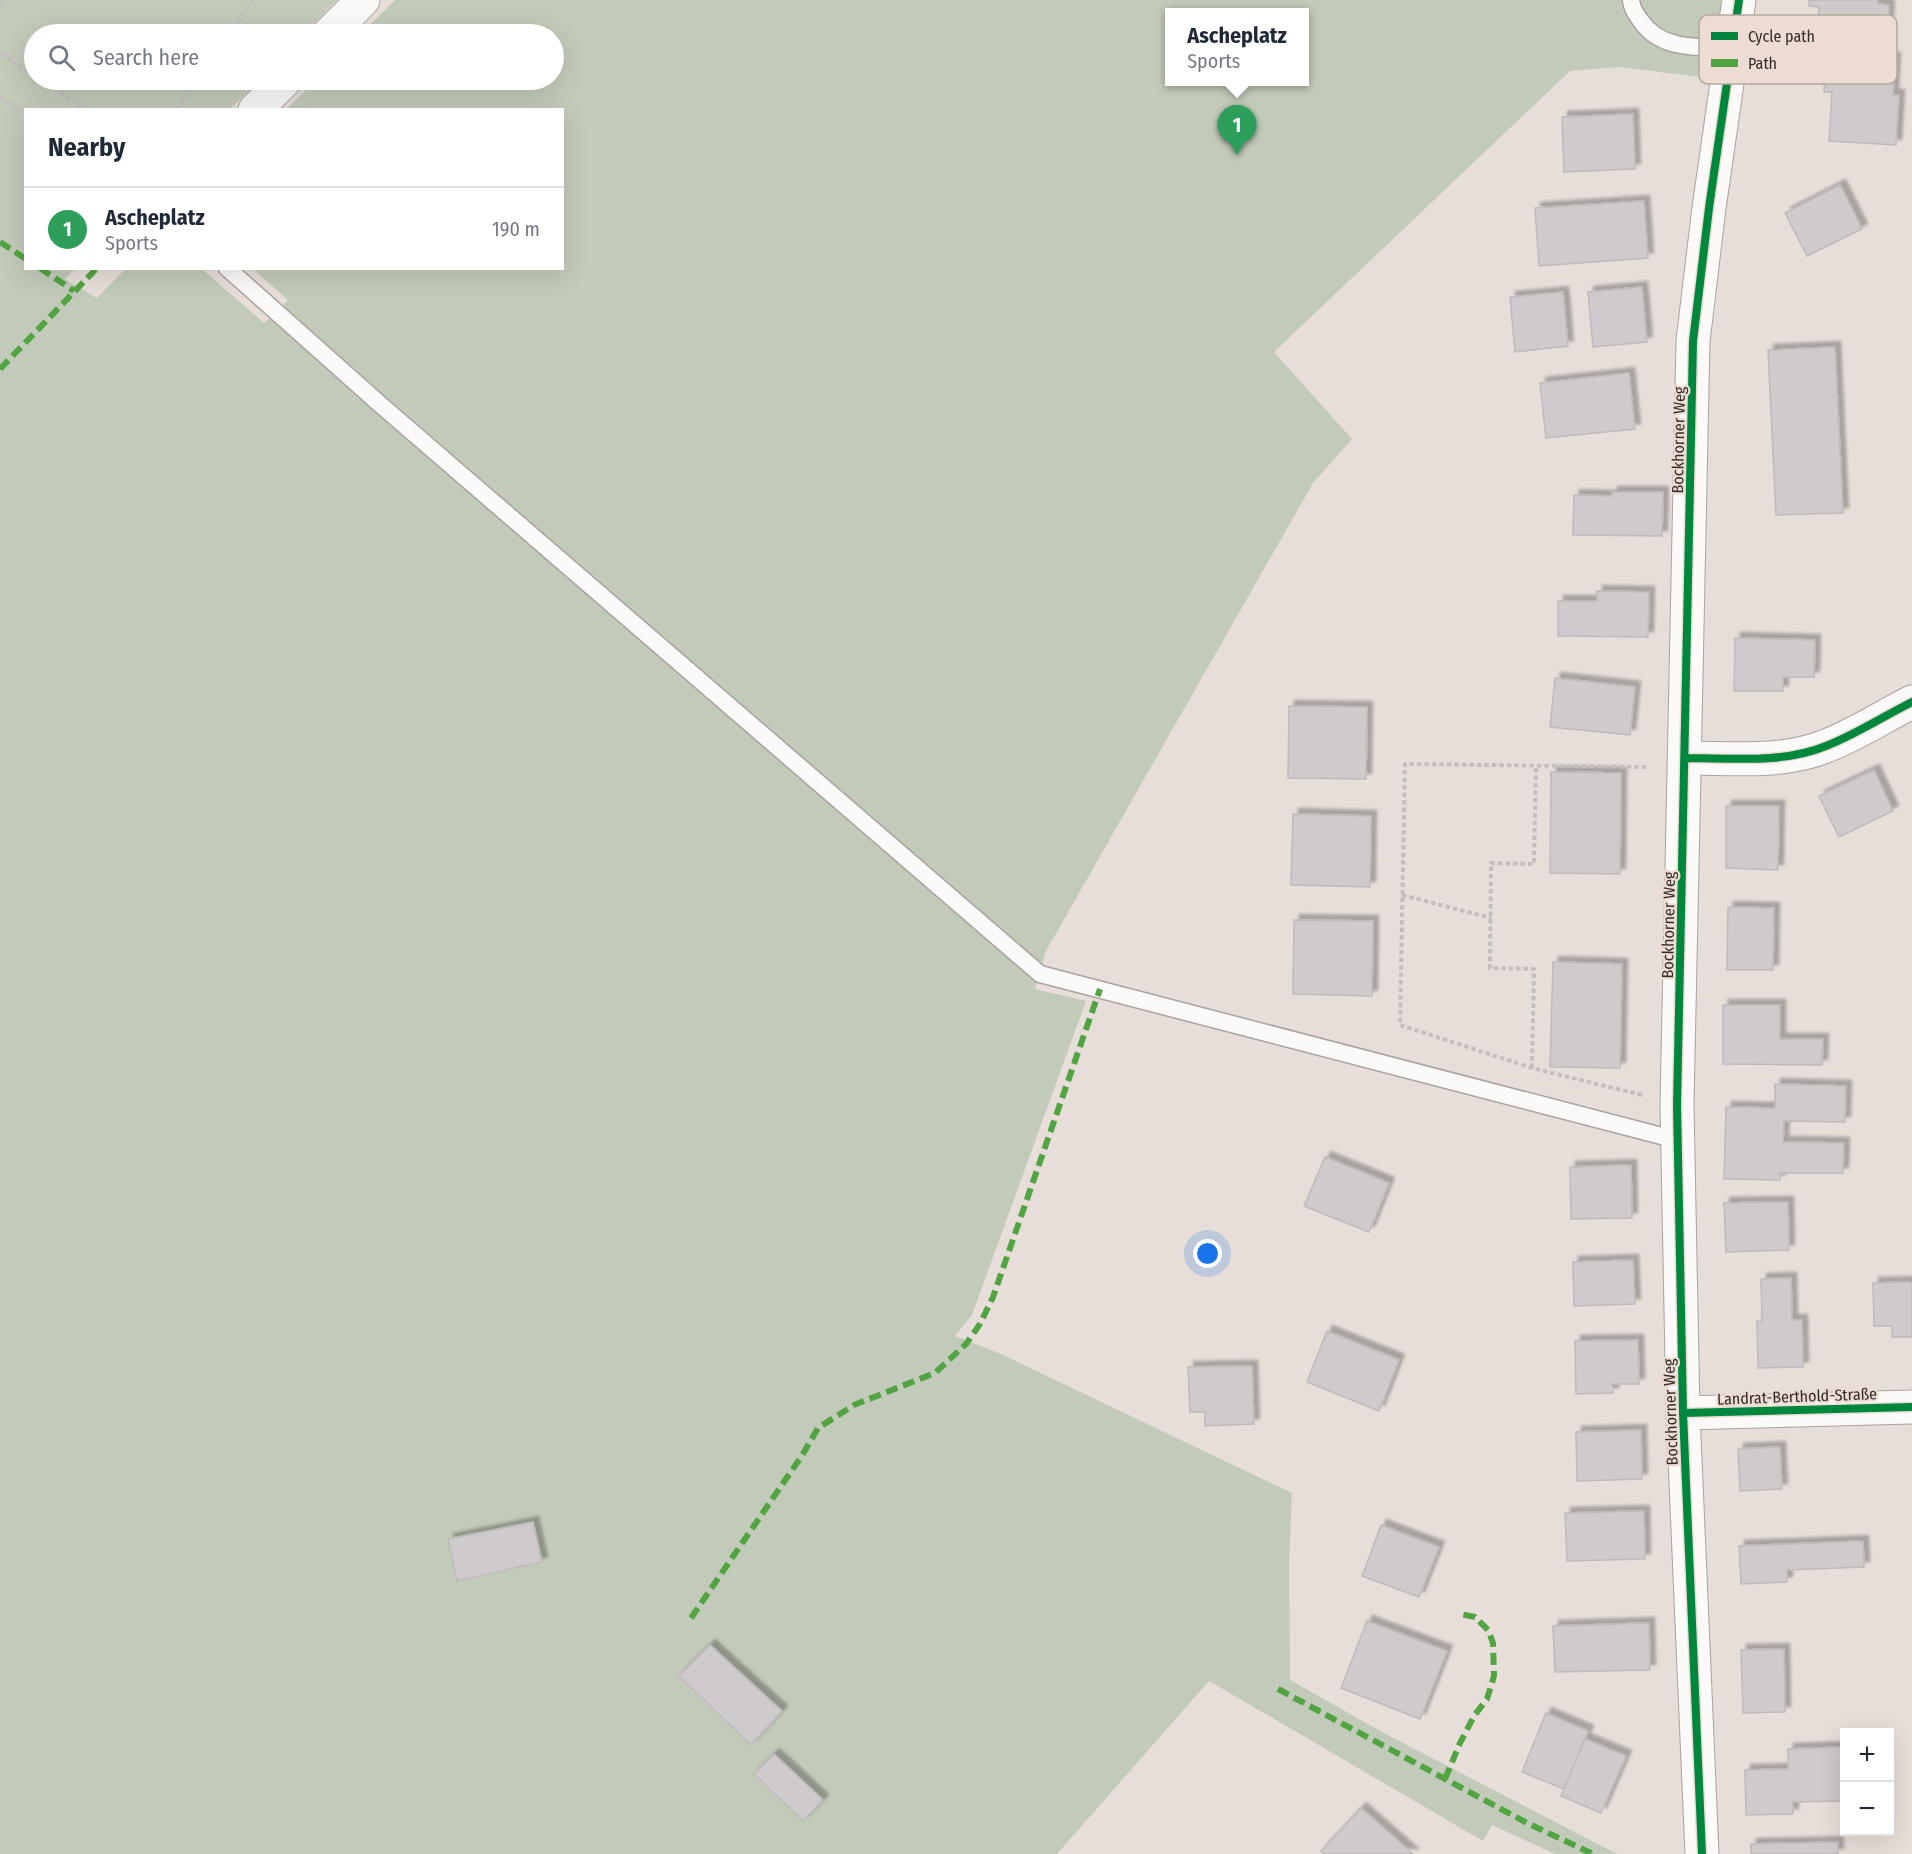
<!DOCTYPE html>
<meta charset="utf-8">
<style>
:root{--surface:#fff;--page:#f6f6f7;--text:#1f2937;--muted:#747a83;--line:#e0e1e3;--accent:#726b67}
body{margin:0;font-family:"Fira Sans Condensed",sans-serif;background:var(--page);color:var(--text)}
.controls{position:absolute;right:18px;bottom:18px;display:grid;overflow:hidden;border-radius:0px;box-shadow:0 6px 24px #0002}
.controls button{width:54px;height:54px;display:grid;place-items:center;padding:0;border:0;border-bottom:2px solid var(--line);background:var(--surface);color:var(--text);font:30px sans-serif}
.you{position:absolute;left:1208px;top:1254px;width:21px;height:21px;margin:-15px;border:4px solid #fff;border-radius:50%;background:#1a73e8;box-shadow:0 0 0 9px #1a73e833}
.badge{display:grid;place-items:center;width:39px;height:39px;border-radius:50%;background:var(--accent);color:#fff;font-size:20px;font-weight:700}
.pin{position:absolute;translate:-50% -50px;filter:drop-shadow(0 2px 3px #0008)}
.pin::after{content:'';position:absolute;top:32px;width:21px;height:18px;background:inherit;clip-path:polygon(0 0,100% 0,50% 100%)}
.popup{position:absolute;left:1165px;top:8px;width:144px;height:78px;box-sizing:border-box;display:grid;place-content:center;border-radius:0px;background:var(--surface);filter:drop-shadow(0 2px 4px #0005);font-size:20px;white-space:nowrap;color:var(--muted)}
.popup b{font-size:22px;color:var(--text)}
.popup::after{content:'';position:absolute;left:50%;top:100%;margin-left:-12px;border:12px solid transparent;border-top-color:var(--surface)}
.list{margin:0;padding:0;list-style:none}
h2{display:flex;justify-content:space-between;align-items:center;height:78px;margin:0;padding:0 24px;font-size:26px}
h2 small{font-size:20px;font-weight:400;color:var(--muted)}
.list li{display:grid;grid-template-columns:39px 1fr auto;gap:18px;align-items:center;box-sizing:border-box;height:84px;padding:0 24px;border-top:2px solid var(--line)}
.list b{display:block;font-size:22px;white-space:nowrap}
.list p{margin:0;font-size:20px;white-space:nowrap;color:var(--muted)}
.list em{font-size:20px;font-style:normal;color:var(--muted)}
.icon{flex:none;width:33px;height:33px;fill:none;stroke:currentColor;stroke-width:2;stroke-linecap:round;stroke-linejoin:round}
.map{position:relative;flex:none;width:1912px;height:1854px;overflow:hidden}
.search{position:absolute;background:var(--surface);box-shadow:0 6px 24px #0002;left:24px;top:24px;width:540px;height:66px;display:flex;align-items:center;gap:15px;box-sizing:border-box;padding:0 21px;border-radius:33px;color:var(--muted);font-size:22px}
.panel{position:absolute;background:var(--surface);box-shadow:0 6px 24px #0002;left:24px;top:108px;width:540px;height:162px;border-radius:0px}
.map>svg:first-child{display:block}
</style>
<div class="map">
<svg width="1912" height="1854" viewBox="0 0 1912 1854">
<defs>
<filter id="shadow"><feDropShadow dx="5.5" dy="-5.5" stdDeviation="1.5" flood-color="#0004"/></filter>
</defs>
<rect width="100%" height="100%" fill="#e7ded9"/>
<!-- green -->
<path fill="#c2cbba" fill-rule="evenodd" d="M0 0H337L304 34H34V80H260L230 109 26 110V268L75 269 65 279 97 298 125 269H202L264 323 288 300 253 269 562 268V110L287 109 316 80H554V34H361L395 0H1724L1718 79 1619 67 1570 71 1274 352 1352 439 1313 483 1046 951 1035 989 1086 1001 972 1315 955 1336 1001 1354 1292 1493 1289 1563 1290 1680 1382 1732 1617 1854H1555L1492 1825 1483 1841 1209 1681 1057 1854H0ZM1170 12H1304V82H1170Z"/>
<!-- building -->
<path fill="#cfcacb" stroke="#bfbabb" stroke-width="1.5" filter="url(#shadow)" d="M1809 0H1878V4L1889 5 1886 57 1895 58 1893 95H1899L1896 145 1829 141 1832 92H1824L1826 56 1816 55 1819 7 1809 6Z
M1633 114 1635 169 1564 172 1562 117Z
M1840 185 1862 229 1807 256 1785 213Z
M1644 201 1648 258 1539 266 1535 208Z
M1642 287 1647 342 1593 347 1588 292Z
M1563 292 1568 346 1515 352 1510 297Z
M1835 347 1843 513 1776 515 1768 350Z
M1629 373 1635 429 1546 438 1540 383Z
M1612 492H1663L1662 536 1573 535 1574 495 1612 496Z
M1597 591 1649 592 1648 637 1558 636V601H1597Z
M1735 638 1815 640 1814 677H1783V691H1734Z
M1555 678 1635 687 1630 735 1550 727Z
M1289 706 1367 707 1366 779 1288 778Z
M1874 770 1893 811 1839 837 1819 796Z
M1551 772 1621 773 1620 874 1550 873Z
M1726 806H1779L1778 870 1726 868Z
M1293 814 1371 816 1370 887 1291 885Z
M1728 907 1774 908 1773 970H1727Z
M1294 920 1373 921 1372 996 1293 994Z
M1553 962 1622 964 1620 1068 1550 1067Z
M1723 1005H1780V1039H1823L1822 1065 1723 1064Z
M1775 1084 1846 1086 1845 1122 1784 1121 1783 1142 1844 1143 1843 1173H1780V1180L1724 1179 1726 1107 1775 1108Z
M1325 1157 1389 1183 1369 1232 1304 1206Z
M1631 1165 1632 1218 1571 1219 1570 1167Z
M1788 1202 1789 1250 1726 1252 1724 1203Z
M1633 1260 1635 1304 1574 1306 1573 1262Z
M1791 1278 1792 1320H1802L1803 1367 1758 1368 1757 1321H1762L1761 1279Z
M1912 1282V1337H1892V1326H1874L1873 1283Z
M1327 1331 1399 1360 1379 1411 1307 1382Z
M1638 1340 1639 1384H1612L1613 1393 1576 1394 1575 1341Z
M1252 1366 1254 1424 1205 1426V1412H1190L1188 1367Z
M1641 1430 1642 1479 1577 1481 1576 1432Z
M1780 1447 1782 1489 1740 1491 1738 1449Z
M1644 1511 1645 1559 1567 1561 1565 1513Z
M533 1522 542 1562 457 1581 448 1539Z
M1381 1525 1439 1547 1419 1597 1362 1576Z
M1863 1541 1864 1567 1787 1570V1582L1741 1584 1739 1546Z
M1367 1621 1447 1651 1420 1719 1341 1688Z
M1649 1623 1650 1670 1555 1672 1553 1626Z
M710 1645 782 1711 751 1745 679 1676Z
M1784 1649 1785 1712 1743 1713 1741 1650Z
M1546 1713 1588 1731 1564 1789 1522 1772Z
M1585 1739 1626 1756 1601 1813 1561 1796Z
M1844 1747V1801L1793 1802V1814L1746 1815 1745 1770 1788 1769V1749Z
M774 1754 823 1800 803 1821 754 1774Z
M1361 1808 1413 1854H1324L1321 1851Z
M1838 1842V1854H1751V1844Z"/>
<g fill="none" stroke-linecap="round" stroke-linejoin="round">
<!-- service casing -->
<g stroke="#a9a29e" stroke-width="19">
<path id="service" d="M1631 0C1632 9 1636 14 1641 21 1661 51 1700 47 1732 48
M227 268 382 406 1040 974 1677 1140"/>
</g>
<!-- minor casing -->
<g stroke="#a9a29e" stroke-width="35">
<path id="minor" d="M329 34 363 0
M255 110 285 80
M1685 758C1731 758 1782 764 1826 746 1855 735 1884 716 1912 702
M1683 1413 1912 1407
M1702 1854 1683 1413 1677 1105 1693 341 1709 208 1739 0"/>
</g>
<!-- path -->
<path stroke="#c3bfbe" stroke-width="4" stroke-dasharray="4.5 3" stroke-linecap="butt" d="M0 6 4 0
M229 34 253 0
M0 53 34 75
M41 80 88 110
M0 97 26 113
M177 110 198 80
M1402 895 1491 918
M1532 1068 1534 969 1490 968 1491 863 1534 864 1536 766
M1642 1095 1532 1068 1400 1025 1405 764 1649 767"/>
<!-- service -->
<use href="#service" stroke="#fbfaf9" stroke-width="16"/>
<!-- minor -->
<use href="#minor" stroke="#fbfaf9" stroke-width="33"/>
<!-- quiet -->
<path stroke="#52a443" stroke-width="6" stroke-dasharray="12 6" stroke-linecap="butt" d="M0 242 26 259
M40 268 74 291
M0 369 97 268
M691 1618 803 1454 818 1428 854 1405 935 1373 966 1344 980 1324 993 1297 1100 989
M1278 1689 1527 1823 1593 1854
M1445 1779 1460 1743 1474 1716 1487 1699 1494 1676 1493 1643 1488 1630 1475 1617 1460 1614"/>
<!-- cycleway casing -->
<g stroke="#eddcd3" stroke-width="11">
<path id="cycleway" d="M1685 758C1731 758 1782 764 1826 746 1855 735 1884 716 1912 702
M1683 1413 1912 1407
M1702 1854 1683 1413 1677 1105 1693 341 1709 208 1739 0"/>
</g>
<!-- cycleway -->
<use href="#cycleway" stroke="#00873e" stroke-width="8"/>
</g>
<g text-anchor="middle" stroke-width="4.5" stroke-linejoin="round" paint-order="stroke">
<!-- street labels -->
<g font-size="16" fill="#332d2a" stroke="#eddcd3">
<text transform="translate(1678 440) rotate(-89)" y="6">Bockhorner Weg</text>
<text transform="translate(1668 925) rotate(-89)" y="6">Bockhorner Weg</text>
<text transform="translate(1797 1396) rotate(-2)" y="6">Landrat-Berthold-Straße</text>
<text transform="translate(1670 1412) rotate(-92)" y="6">Bockhorner Weg</text>
</g>
</g>
<!-- legend -->
<rect x="1699" y="15" width="198" height="69" rx="9" fill="#eddcd3" stroke="#b5a8a0" stroke-width="1.5"/>
<rect x="1711" y="32" width="27" height="8" fill="#00873e"/>
<rect x="1711" y="59" width="27" height="8" fill="#52a443"/>
<g font-size="16" fill="#332d2a">
<text x="1748" y="42">Cycle path</text>
<text x="1748" y="69">Path</text>
</g>
</svg>
<div class="controls">
<button>+</button>
<button>−</button>
</div>
<div class="you"></div>
<div class="pin badge" style="left:1237px;top:155px;background:#2e9e5b">1</div>
<div class="popup"><b>Ascheplatz</b>Sports</div>
<div class="search"><svg class="icon" aria-label="search" viewBox="0 0 24 24"><circle cx="10" cy="10" r="6"/><path d="M15 15l6 6"/></svg>Search here</div>
<section class="panel">
<h2>Nearby<small></small></h2>
<ul class="list">
<li><span class="badge" style="background:#2e9e5b">1</span><div><b>Ascheplatz</b><p>Sports</p></div><em>190 m</em></li>
</ul>
</section>
</div>
